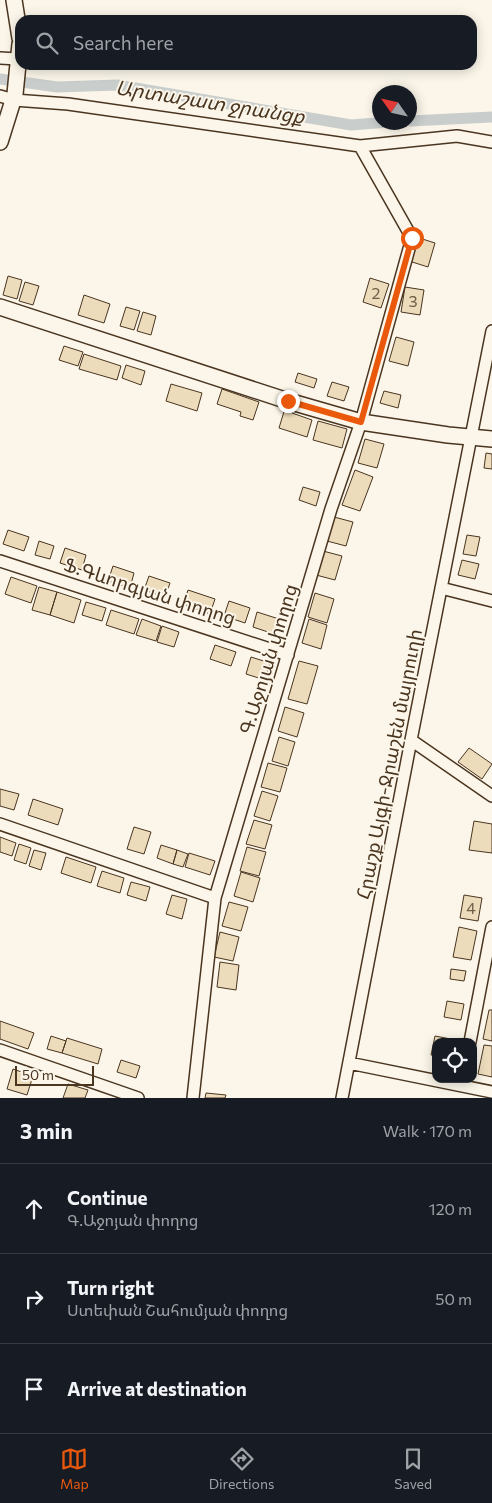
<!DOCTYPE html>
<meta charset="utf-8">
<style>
:root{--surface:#171b24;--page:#20242c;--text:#f1f3f6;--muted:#9ea1a6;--line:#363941;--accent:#ea580c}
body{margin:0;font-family:Commissioner,"Noto Sans Armenian",sans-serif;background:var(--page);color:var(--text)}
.controls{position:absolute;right:15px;bottom:15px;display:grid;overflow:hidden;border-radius:10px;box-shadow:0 2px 12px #0003}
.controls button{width:45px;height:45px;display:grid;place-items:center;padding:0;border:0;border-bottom:1px solid var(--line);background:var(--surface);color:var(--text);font:25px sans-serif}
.compass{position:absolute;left:372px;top:85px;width:45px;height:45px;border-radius:50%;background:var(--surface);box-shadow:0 2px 12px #0003;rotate:304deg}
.scale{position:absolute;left:15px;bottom:12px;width:79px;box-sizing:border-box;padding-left:5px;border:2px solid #4a3520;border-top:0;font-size:14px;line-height:18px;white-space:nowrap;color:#4a3520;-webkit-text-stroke:4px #fbf6e9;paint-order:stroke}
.stop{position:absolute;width:15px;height:15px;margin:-11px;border:4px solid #ea580c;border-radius:50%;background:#fff}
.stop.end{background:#ea580c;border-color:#fff;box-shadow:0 1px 5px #0008}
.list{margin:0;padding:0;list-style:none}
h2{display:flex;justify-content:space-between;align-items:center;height:65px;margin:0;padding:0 20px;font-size:21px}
h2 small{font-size:16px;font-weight:400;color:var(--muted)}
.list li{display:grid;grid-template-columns:32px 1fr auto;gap:15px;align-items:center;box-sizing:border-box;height:90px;padding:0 20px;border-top:1px solid var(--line)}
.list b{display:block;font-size:19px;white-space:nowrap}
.list p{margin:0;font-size:16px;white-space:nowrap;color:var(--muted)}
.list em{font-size:16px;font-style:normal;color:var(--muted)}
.icon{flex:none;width:28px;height:28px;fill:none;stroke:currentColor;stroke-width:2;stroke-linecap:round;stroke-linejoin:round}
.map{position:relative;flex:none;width:492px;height:1098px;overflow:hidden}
.search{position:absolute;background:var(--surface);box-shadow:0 2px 12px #0003;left:15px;right:15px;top:15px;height:55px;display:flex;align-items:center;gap:12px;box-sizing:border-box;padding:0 18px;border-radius:15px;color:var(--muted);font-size:19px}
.sheet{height:335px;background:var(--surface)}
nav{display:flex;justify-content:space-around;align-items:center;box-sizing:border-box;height:70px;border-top:1px solid var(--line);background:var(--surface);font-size:14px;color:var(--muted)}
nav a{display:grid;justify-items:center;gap:2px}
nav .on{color:var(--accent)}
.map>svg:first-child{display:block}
</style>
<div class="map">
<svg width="492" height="1098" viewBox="0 0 492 1098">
<rect width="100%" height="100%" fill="#fbf6e9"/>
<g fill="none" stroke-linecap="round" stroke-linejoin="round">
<!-- canal -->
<path stroke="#c9cecd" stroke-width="11" d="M0 79 57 87 118 85 351 125 389 122
M410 121 492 117"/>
</g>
<!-- building -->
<path fill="#ecdcbc" stroke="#4a3520" d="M416 237 435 243 428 267 409 261Z
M8 276 22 280 17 299 3 295Z
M370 278 389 284 381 308 363 302Z
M25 282 39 286 33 305 19 301Z
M405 287 424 290 420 315 401 312Z
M84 295 110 304 104 323 78 315Z
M126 307 140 311 134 330 120 326Z
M143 312 156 316 151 335 137 331Z
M396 337 414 342 408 366 389 361Z
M64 346 83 352 78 366 59 360Z
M84 354 121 366 117 380 79 369Z
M126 365 145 371 141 385 122 378Z
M298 373 317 379 314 388 295 382Z
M332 382 349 387 344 401 327 396Z
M171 384 202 393 197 411 166 401Z
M222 389 259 402 253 420 240 416 241 412 217 404Z
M384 391 401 395 398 408 380 403Z
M286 405 293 407 292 413 312 420 307 437 279 428Z
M318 421 347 429 342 448 313 440Z
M365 439 384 444 377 468 358 463Z
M486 453 492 454V469L484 468Z
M355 470 373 477 360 511 342 505Z
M303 487 320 492 316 506 299 500Z
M334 517 353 522 346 546 327 541Z
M8 530 29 537 24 551 3 544Z
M467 535 480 537 476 556 463 554Z
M39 541 54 546 50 559 35 555Z
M65 548 86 555 82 570 60 563Z
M323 551 342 556 335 580 316 575Z
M462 560 479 564 475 579 458 575Z
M113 566 134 573 130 588 108 581Z
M149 576 170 583 165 597 144 590Z
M11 577 37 586 31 603 5 594Z
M39 587 57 592 50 615 32 610Z
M188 590 215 599 210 614 183 604Z
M57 592 81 600 74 623 50 615Z
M315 593 334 599 327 623 308 617Z
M229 601 250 608 245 623 224 616Z
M86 602 106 608 102 621 82 615Z
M111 610 139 619 134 634 106 625Z
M257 612 279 619 274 634 253 627Z
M142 619 161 626 156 641 136 635Z
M309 619 327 625 321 649 302 643Z
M162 626 179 632 174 647 157 642Z
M215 645 236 652 231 666 210 659Z
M251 657 270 663 265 680 246 674Z
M299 661 318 666 307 704 288 699Z
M285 707 304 713 297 737 278 731Z
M279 737 295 742 288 766 272 761Z
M469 748 492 764 482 779 458 762Z
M268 763 287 768 280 792 261 787Z
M0 789 19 794 14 810 0 806Z
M262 791 278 796 270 821 254 816Z
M33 799 63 809 58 825 28 815Z
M254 820 272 825 265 849 246 844Z
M474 821 492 824V853L469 850Z
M134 827 151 832 144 854 127 849Z
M0 837 16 843 12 856 0 852Z
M19 844 31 848 26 864 14 860Z
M161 845 177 850 173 864 157 858Z
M247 847 266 852 259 876 240 871Z
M34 850 46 853 41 870 29 866Z
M177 850 188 854 183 867 173 864Z
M189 853 215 861 210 875 185 867Z
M66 857 96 867 91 883 61 873Z
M102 871 124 878 120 893 97 886Z
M241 872 260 878 253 902 234 896Z
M131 882 150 887 146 901 127 895Z
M172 895 187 899 182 919 166 914Z
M464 895 482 898 478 921 460 918Z
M229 902 248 907 241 931 222 926Z
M459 927 477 931 471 960 453 957Z
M220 932 239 937 233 961 214 957Z
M220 962 239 965 236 990 217 987Z
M451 969 466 971 464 981 450 979Z
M447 1001 464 1004 461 1020 444 1017Z
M489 1010H492V1041L483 1039Z
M0 1021 34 1033 28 1049 0 1039Z
M51 1036 66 1041 62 1053 47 1049Z
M435 1036 456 1040V1042H436V1056L431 1055Z
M67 1038 102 1049 98 1064 62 1053Z
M484 1045 492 1046V1077L478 1074Z
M121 1060 140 1066 136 1078 117 1072Z
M13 1069 33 1076 27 1095 7 1089Z
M68 1084 88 1090 85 1098H63Z
M206 1093 226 1095 225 1098H205Z"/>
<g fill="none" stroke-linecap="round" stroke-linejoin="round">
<!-- minor casing -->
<g stroke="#4a3520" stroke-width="14">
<path id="minor" d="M0 58 18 59
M0 96 14 100 68 104 360 146 412 238 361 422 331 509 215 898 193 1098
M360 146 457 136 492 142
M0 561 288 655
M441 588 492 601
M411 740 492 796
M0 824 215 898
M470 1042 492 927
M0 1050 138 1098
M349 1063 492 1092
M342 1098 411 740 492 331"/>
</g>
<!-- major casing -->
<g stroke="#4a3520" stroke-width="18">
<path id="major" d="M14 0 20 38
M0 142 15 94 20 44
M0 307 288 401 361 422 448 435 492 439"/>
</g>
<!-- minor -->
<use href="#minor" stroke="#fbf6e9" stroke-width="11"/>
<!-- major -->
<use href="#major" stroke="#fbf6e9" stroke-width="15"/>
</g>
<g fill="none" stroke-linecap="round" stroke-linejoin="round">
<!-- route -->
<path stroke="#ea580c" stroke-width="6" d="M288 401 361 422 412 238"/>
</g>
<g text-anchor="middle" stroke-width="4" stroke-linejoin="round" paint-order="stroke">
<!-- number labels -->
<g font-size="16" fill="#725f47">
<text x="376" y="299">2</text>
<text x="413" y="307">3</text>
<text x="471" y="914">4</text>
</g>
<!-- street labels -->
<g font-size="19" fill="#4a3520" stroke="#fbf6e9">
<text transform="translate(150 591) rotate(18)" y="7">Ֆ.Գևորգյան փողոց</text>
<text transform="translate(268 659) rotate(-73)" y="7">Գ.Աջոյան փողոց</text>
<text transform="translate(389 764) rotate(-79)" y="7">Հրաշք Այգի-Ջրաշեն մայրուղի</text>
</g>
<!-- water labels -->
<g font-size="20" font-style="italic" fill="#4a3520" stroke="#fbf6e9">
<text transform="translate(210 102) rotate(9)" y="7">Արտաշատ ջրանցք</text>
</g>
</g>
</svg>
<div class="controls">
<button><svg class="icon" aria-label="locate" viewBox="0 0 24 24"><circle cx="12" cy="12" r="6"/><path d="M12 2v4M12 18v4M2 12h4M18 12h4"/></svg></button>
</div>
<svg class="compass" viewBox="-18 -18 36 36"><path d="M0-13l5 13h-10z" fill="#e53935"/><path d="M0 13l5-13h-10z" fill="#9ea1a6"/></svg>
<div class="scale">50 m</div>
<div class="stop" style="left:412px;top:238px"></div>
<div class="stop end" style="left:288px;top:401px"></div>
<div class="search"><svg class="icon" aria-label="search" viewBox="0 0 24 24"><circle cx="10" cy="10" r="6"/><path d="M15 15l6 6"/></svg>Search here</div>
</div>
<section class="sheet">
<h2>3 min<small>Walk · 170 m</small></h2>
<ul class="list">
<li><svg class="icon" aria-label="ahead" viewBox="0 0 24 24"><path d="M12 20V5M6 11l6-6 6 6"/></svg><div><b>Continue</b><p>Գ.Աջոյան փողոց</p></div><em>120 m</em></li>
<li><svg class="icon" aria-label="right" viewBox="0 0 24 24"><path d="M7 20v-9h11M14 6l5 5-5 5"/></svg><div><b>Turn right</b><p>Ստեփան Շահումյան փողոց</p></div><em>50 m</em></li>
<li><svg class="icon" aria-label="arrive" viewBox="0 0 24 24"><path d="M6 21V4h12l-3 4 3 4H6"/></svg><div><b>Arrive at destination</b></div></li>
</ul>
</section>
<nav>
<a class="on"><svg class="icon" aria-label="map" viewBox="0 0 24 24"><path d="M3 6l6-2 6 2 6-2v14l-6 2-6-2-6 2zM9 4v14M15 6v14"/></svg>Map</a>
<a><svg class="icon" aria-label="directions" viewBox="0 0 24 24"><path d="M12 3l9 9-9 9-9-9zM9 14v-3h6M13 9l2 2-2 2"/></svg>Directions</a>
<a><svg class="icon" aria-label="saved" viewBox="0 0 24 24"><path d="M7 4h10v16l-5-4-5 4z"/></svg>Saved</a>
</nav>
